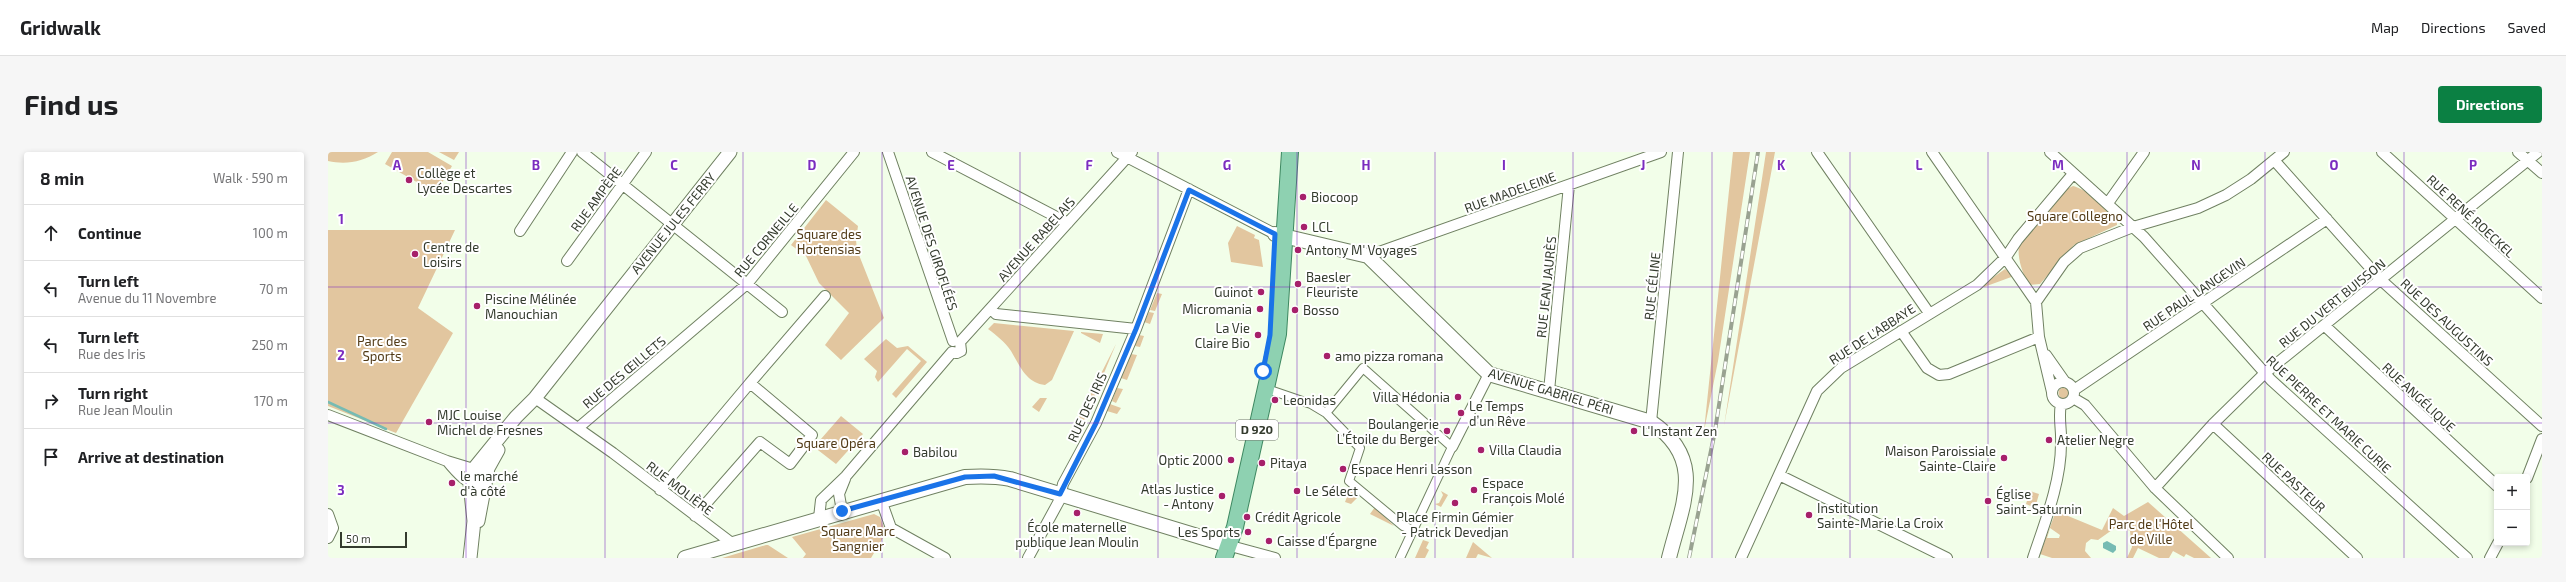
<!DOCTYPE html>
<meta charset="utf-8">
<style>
:root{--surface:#fff;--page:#f6f6f6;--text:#202124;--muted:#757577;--line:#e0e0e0;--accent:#0b8043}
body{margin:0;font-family:"Exo 2",sans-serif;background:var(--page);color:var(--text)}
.controls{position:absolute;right:12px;bottom:12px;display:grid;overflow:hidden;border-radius:4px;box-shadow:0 2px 6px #0003}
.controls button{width:36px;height:36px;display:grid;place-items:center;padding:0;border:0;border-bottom:1px solid var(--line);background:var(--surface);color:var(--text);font:20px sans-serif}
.scale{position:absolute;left:12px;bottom:10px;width:67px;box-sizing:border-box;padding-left:4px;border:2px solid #343b2e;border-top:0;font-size:11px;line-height:14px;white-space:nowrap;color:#343b2e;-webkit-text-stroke:3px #fff;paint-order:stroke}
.stop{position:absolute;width:12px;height:12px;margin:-9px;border:3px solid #1a73e8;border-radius:50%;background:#fff}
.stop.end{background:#1a73e8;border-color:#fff;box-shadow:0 1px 4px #0008}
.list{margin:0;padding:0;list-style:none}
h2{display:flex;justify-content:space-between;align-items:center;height:52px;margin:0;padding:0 16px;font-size:17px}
h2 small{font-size:13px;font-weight:400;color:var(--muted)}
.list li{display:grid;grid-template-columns:26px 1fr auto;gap:12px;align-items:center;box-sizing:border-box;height:56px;padding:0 16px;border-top:1px solid var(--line)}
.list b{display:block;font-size:15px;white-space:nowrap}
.list p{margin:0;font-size:13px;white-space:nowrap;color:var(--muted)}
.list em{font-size:13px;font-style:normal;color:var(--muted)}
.icon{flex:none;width:22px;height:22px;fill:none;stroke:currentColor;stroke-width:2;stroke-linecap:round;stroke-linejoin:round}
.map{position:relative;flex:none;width:2214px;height:406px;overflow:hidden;border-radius:4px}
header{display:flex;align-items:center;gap:24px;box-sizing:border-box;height:56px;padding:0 20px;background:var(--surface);border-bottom:1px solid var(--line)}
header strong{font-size:19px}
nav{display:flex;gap:22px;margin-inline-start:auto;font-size:14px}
.intro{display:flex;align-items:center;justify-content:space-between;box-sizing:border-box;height:96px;padding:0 24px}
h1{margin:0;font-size:28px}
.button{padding:10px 18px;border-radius:4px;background:var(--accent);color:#fff;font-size:14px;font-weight:700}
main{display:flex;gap:24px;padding:0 24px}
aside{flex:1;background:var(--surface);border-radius:4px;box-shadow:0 2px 6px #0003}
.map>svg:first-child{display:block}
</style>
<header>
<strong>Gridwalk</strong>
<nav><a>Map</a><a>Directions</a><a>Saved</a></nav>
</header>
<div class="intro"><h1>Find us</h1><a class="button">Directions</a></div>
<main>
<aside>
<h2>8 min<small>Walk · 590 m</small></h2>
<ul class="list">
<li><svg class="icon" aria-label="ahead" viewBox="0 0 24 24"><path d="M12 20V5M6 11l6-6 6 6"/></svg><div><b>Continue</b></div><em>100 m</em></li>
<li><svg class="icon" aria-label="left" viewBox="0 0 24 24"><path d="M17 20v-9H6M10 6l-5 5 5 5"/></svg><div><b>Turn left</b><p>Avenue du 11 Novembre</p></div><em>70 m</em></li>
<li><svg class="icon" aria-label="left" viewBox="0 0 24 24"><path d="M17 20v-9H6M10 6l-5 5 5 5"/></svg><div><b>Turn left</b><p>Rue des Iris</p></div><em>250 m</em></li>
<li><svg class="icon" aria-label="right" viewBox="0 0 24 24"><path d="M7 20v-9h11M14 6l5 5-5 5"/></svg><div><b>Turn right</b><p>Rue Jean Moulin</p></div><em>170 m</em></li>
<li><svg class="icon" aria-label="arrive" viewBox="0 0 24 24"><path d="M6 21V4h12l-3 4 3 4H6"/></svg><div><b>Arrive at destination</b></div></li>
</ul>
</aside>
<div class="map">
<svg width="2214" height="406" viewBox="0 0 2214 406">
<rect width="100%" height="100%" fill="#f2fee9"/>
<!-- green -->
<path fill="#e2c69f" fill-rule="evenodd" d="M0 0H50C34 10 18 13 0 9Z
M64 0H100L124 14 108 41 57 12Z
M111 0H131L126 8Z
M1405 0H1422L1390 209 1376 279Z
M1438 0H1447L1396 274 1435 20Z
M1745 34C1758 37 1790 59 1789 73L1746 93 1712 132 1701 133C1695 122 1689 107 1691 94L1737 38Z
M498 48 530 74 528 88 529 98 556 166 513 208 497 193 521 161 491 131 478 104 463 93Z
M909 74 927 83 926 86 931 88 935 115 903 110 900 91Z
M0 78H127L90 156 125 181 68 281 0 254Z
M1677 117 1686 124 1656 135V132Z
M829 141 834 142 827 159 822 158Z
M821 160 826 161 822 172 816 170Z
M666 171 746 179 724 228 717 233C698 231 692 214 683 199 678 191 668 183 660 177Z
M753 180 775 182 772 191 753 181Z
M811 183 816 184 812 195 807 194Z
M558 187 569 196 580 194 599 210 568 246 564 242 593 209 579 197 550 230 547 225 549 219 536 207Z
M788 192 752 279 745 277Z
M803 202 809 203 799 228 793 226Z
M1730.5 241a5.5 5.5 0 1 1 11 0a5.5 5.5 0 1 1-11 0Z
M789 236 795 237 788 251 784 249Z
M712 246H719L711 260 704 255Z
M782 252 793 256 789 262 779 259Z
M513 264 535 282 508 312 486 295Z
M1023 335 1032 343 1023 352 1017 350Z
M1113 339 1120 343 1113 355 1107 352 1111 351 1115 343Z
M1702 339 1711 342 1707 356 1698 352Z
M1820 350 1883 406H1866L1858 402 1856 405 1845 399 1841 406H1831L1810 396 1805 406H1799L1804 395 1802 379 1791 373 1770 388 1763 387 1758 391 1757 399 1763 406H1724L1712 402 1728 359 1774 378 1785 356 1796 364ZM1722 376 1732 383 1731 386H1719Z
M1047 355 1066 374 1042 362Z
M546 362 552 365 558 381 543 406H475L478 402 464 385Z
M1095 388 1101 390 1098 396 1101 398 1097 406H1087Z
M1145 390 1164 406 1150 402 1148 406H1138Z
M440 393 460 406H394L438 393Z"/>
<!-- water -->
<path fill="#76bbb3" d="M1779 389 1788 394V398L1785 401 1775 396V391Z"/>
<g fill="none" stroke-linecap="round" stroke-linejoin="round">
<!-- stream -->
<path stroke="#76bbb3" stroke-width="2.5" d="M0 250 58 277"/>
<!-- pedestrian casing -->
<g stroke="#708162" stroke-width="10">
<path id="pedestrian" d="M942 238 983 252 998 261 1032 296 1021 329 1075 374 1085 378
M998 261 1035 216 1124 295 1072 406"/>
</g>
<!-- minor casing -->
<g stroke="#708162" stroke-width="12">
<path id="minor" d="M254 0 454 160
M560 0 625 189
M604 0 740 71
M789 0 947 82
M1489 0 1601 161
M1604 0 1708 150
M1722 0 1816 85 1943 228 2139 406
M2054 0 2214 146
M2190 0 2214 21
M1946 8 2053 128 2214 274
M1780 51 1816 0
M192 79 244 0
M1040 104 1333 0
M239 109 318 0
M663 157 668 162 808 177
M1997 174 2169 334
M1573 179 1599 216 1611 223 1621 222 1711 185
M632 190 804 0
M624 200 629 201 633 199 632 190
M1718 203 1737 230
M1724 241a11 11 0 1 1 22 0a11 11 0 1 1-22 0Z
M422 231 497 144
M1746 238 1999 67
M1221 239 1241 33
M1724 240 1711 185 1708 150 1736 110 1752 96 1805 75 1870 56 1898 43 1923 27 1956 0
M207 246 285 301 405 392
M1745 246 1757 253 1827 336 1900 406
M0 263 119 309 152 319
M1323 270 1350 0
M1885 272 2029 406
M250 276 419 132 526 0
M1124 295 1161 222
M119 309C129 320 140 336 156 332
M1451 323 1619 406
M2199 326 2214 287
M1827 336 1885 272 1937 221 2210 0
M332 338 422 231 484 283 462 312 432 290 367 364
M553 348 563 376 617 406
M514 359 511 342 517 327
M0 362 5 376 0 386
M491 366 493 348 518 324 624 200
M899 393 947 406
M700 406 731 349 735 332 768 271 808 177 861 37
M1413 406 1489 239 1513 216 1649 133 1678 105 1690 87 1745 22
M1705 406C1717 370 1733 330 1733 292 1734 278 1730 266 1733 252
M2162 406 2170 391"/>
</g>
<!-- tertiary casing -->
<g stroke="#708162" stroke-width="15">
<path id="tertiary" d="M150 369 160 316 170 298
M142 406 146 369 142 331 144 319 188 265 207 246 402 0"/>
</g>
<!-- secondary casing -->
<g stroke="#708162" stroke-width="16">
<path id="secondary" d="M947 82 1040 104 1161 222 1323 270C1379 307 1354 353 1341 406
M357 406 637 325C653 324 667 324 682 327L899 393"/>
</g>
<!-- primary casing -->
<g stroke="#3e8861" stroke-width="18">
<path id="primary" d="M896 406 907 375 950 182 962 0"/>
</g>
<!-- pedestrian -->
<use href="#pedestrian" stroke="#fff" stroke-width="8"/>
<!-- minor -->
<use href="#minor" stroke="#fff" stroke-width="10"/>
<!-- tertiary -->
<use href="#tertiary" stroke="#fff" stroke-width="13"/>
<!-- secondary -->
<use href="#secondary" stroke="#fff" stroke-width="14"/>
<!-- primary -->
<use href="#primary" stroke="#8ed1b1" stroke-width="16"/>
<!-- rail casing -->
<g stroke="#99a291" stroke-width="4">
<path id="rail" d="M1361 406 1387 279 1430 0"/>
</g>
<!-- rail -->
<use href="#rail" stroke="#fff" stroke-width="2.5" stroke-dasharray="8" stroke-linecap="butt"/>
</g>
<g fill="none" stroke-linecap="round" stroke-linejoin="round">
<!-- route -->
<path stroke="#1a73e8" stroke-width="5" d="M514 359 637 325 666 324 732 342 768 271 808 177 861 38 947 82 942 183 935 219"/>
</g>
<!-- grid -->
<path fill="none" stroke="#7b2cbf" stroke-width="1" stroke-opacity="0.55" d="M138 0V406M277 0V406M415 0V406M554 0V406M692 0V406M830 0V406M969 0V406M1107 0V406M1245 0V406M1384 0V406M1522 0V406M1660 0V406M1799 0V406M1937 0V406M2076 0V406M0 135H2214M0 271H2214"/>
<!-- markers -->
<g fill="#a6206a" stroke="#fff" stroke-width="1.5">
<circle cx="81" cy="28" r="4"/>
<circle cx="975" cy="45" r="4"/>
<circle cx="976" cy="75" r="4"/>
<circle cx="970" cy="98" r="4"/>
<circle cx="87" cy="102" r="4"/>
<circle cx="970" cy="132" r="4"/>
<circle cx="933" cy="140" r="4"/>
<circle cx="149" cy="154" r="4"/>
<circle cx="932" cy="157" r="4"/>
<circle cx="967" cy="158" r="4"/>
<circle cx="930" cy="183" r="4"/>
<circle cx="999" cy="204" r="4"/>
<circle cx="1130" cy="245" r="4"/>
<circle cx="947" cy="248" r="4"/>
<circle cx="1133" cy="261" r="4"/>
<circle cx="101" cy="270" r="4"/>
<circle cx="1119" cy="279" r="4"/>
<circle cx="1306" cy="279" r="4"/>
<circle cx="1721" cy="288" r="4"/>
<circle cx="1153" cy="298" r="4"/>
<circle cx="577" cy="300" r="4"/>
<circle cx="1676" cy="306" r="4"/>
<circle cx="903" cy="308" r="4"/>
<circle cx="934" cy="311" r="4"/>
<circle cx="1015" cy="317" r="4"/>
<circle cx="124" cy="331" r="4"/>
<circle cx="1146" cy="338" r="4"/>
<circle cx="969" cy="339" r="4"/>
<circle cx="894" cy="344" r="4"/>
<circle cx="1660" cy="349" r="4"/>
<circle cx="1127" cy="351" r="4"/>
<circle cx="749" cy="361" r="4"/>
<circle cx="1481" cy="363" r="4"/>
<circle cx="919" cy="365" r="4"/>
<circle cx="920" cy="380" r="4"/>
<circle cx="941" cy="389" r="4"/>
</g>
<g text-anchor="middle" stroke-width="4" stroke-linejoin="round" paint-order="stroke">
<!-- shield labels -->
<rect fill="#fff" stroke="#71766d" stroke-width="1" x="908" y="268" width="42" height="20" rx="3"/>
<g font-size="12" font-weight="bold" fill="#343b2e">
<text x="929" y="282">D 920</text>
</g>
<!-- poi labels -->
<g font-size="13" fill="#343b2e" stroke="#fff" text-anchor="start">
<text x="89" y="26">Collège et<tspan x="89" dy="15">Lycée Descartes</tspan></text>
<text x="983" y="50">Biocoop</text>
<text x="984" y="80">LCL</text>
<text x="95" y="100">Centre de<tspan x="95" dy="15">Loisirs</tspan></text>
<text x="978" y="103">Antony M' Voyages</text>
<text x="978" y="130">Baesler<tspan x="978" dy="15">Fleuriste</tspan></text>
<text x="925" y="145" text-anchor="end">Guinot</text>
<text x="157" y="152">Piscine Mélinée<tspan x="157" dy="15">Manouchian</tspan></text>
<text x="924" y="162" text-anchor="end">Micromania</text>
<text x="975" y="163">Bosso</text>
<text x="922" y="181" text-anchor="end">La Vie<tspan x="922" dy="15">Claire Bio</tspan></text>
<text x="1007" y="209">amo pizza romana</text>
<text x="1122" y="250" text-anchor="end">Villa Hédonia</text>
<text x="955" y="253">Leonidas</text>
<text x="1141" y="259">Le Temps<tspan x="1141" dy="15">d’un Rêve</tspan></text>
<text x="109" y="268">MJC Louise<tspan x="109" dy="15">Michel de Fresnes</tspan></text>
<text x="1111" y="277" text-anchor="end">Boulangerie<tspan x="1111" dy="15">L’Étoile du Berger</tspan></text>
<text x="1314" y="284">L'Instant Zen</text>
<text x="1729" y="293">Atelier Negre</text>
<text x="1161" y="303">Villa Claudia</text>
<text x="1668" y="304" text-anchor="end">Maison Paroissiale<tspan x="1668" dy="15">Sainte-Claire</tspan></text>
<text x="585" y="305">Babilou</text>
<text x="895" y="313" text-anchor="end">Optic 2000</text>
<text x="942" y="316">Pitaya</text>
<text x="1023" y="322">Espace Henri Lasson</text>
<text x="132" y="329">le marché<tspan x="132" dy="15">d'à côté</tspan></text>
<text x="1154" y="336">Espace<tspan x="1154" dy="15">François Molé</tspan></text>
<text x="886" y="342" text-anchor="end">Atlas Justice<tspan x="886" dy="15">- Antony</tspan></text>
<text x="977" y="344">Le Sélect</text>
<text x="1668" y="347">Église<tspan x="1668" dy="15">Saint-Saturnin</tspan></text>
<text x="1489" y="361">Institution<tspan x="1489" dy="15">Sainte-Marie La Croix</tspan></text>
<text x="927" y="370">Crédit Agricole</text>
<text x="1127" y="370" text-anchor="middle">Place Firmin Gémier<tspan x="1127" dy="15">- Patrick Devedjan</tspan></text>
<text x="749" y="380" text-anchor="middle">École maternelle<tspan x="749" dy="15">publique Jean Moulin</tspan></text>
<text x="912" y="385" text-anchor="end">Les Sports</text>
<text x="949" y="394">Caisse d'Épargne</text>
</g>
<!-- street labels -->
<g font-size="13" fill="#343b2e" stroke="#fff">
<text transform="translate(1182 40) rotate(-20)" y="5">RUE MADELEINE</text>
<text transform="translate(268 47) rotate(-54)" y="5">RUE AMPÈRE</text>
<text transform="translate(2143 64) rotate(43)" y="5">RUE RENÉ ROECKEL</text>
<text transform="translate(345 71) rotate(-51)" y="5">AVENUE JULES FERRY</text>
<text transform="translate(708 87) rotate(-48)" y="5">AVENUE RABELAIS</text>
<text transform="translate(438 88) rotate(-50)" y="5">RUE CORNEILLE</text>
<text transform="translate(604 91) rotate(72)" y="5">AVENUE DES GIROFLÉES</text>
<text transform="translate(1324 134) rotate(-84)" y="5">RUE CÉLINE</text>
<text transform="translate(1218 135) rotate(-84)" y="5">RUE JEAN JAURÈS</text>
<text transform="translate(1866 142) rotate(-34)" y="5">RUE PAUL LANGEVIN</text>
<text transform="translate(2004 151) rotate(-39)" y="5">RUE DU VERT BUISSON</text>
<text transform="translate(2119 170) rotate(43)" y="5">RUE DES AUGUSTINS</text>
<text transform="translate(1544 182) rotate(-33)" y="5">RUE DE L'ABBAYE</text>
<text transform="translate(296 220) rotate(-40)" y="5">RUE DES ŒILLETS</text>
<text transform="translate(1223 239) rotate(17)" y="5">AVENUE GABRIEL PÉRI</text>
<text transform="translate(2091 245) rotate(43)" y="5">RUE ANGÉLIQUE</text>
<text transform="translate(759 255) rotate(-65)" y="5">RUE DES IRIS</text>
<text transform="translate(2001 262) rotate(43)" y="5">RUE PIERRE ET MARIE CURIE</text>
<text transform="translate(1966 330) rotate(43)" y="5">RUE PASTEUR</text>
<text transform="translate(352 336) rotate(37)" y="5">RUE MOLIÈRE</text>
</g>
<!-- park labels -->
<g font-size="13" fill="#513a16" stroke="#fff">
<text x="1747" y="69">Square Collegno</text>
<text x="501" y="87">Square des<tspan x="501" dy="15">Hortensias</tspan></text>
<text x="54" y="194">Parc des<tspan x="54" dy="15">Sports</tspan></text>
<text x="508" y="296">Square Opéra</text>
<text x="1823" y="377">Parc de l'Hôtel<tspan x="1823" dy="15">de Ville</tspan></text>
<text x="530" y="384">Square Marc<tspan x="530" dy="15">Sangnier</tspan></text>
</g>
</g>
<g font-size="13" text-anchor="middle" font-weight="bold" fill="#7b2cbf" stroke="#fff" stroke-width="4" stroke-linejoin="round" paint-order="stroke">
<text x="69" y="18">A</text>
<text x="208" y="18">B</text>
<text x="346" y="18">C</text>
<text x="484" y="18">D</text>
<text x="623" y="18">E</text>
<text x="761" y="18">F</text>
<text x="899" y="18">G</text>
<text x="1038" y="18">H</text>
<text x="1176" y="18">I</text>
<text x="1315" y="18">J</text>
<text x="1453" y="18">K</text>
<text x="1591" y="18">L</text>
<text x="1730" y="18">M</text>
<text x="1868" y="18">N</text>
<text x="2006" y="18">O</text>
<text x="2145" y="18">P</text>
<text x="13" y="72">1</text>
<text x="13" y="208">2</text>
<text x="13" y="343">3</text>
</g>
</svg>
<div class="controls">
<button>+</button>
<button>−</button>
</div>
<div class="scale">50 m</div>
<div class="stop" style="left:935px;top:219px"></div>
<div class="stop end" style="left:514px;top:359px"></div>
</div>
</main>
